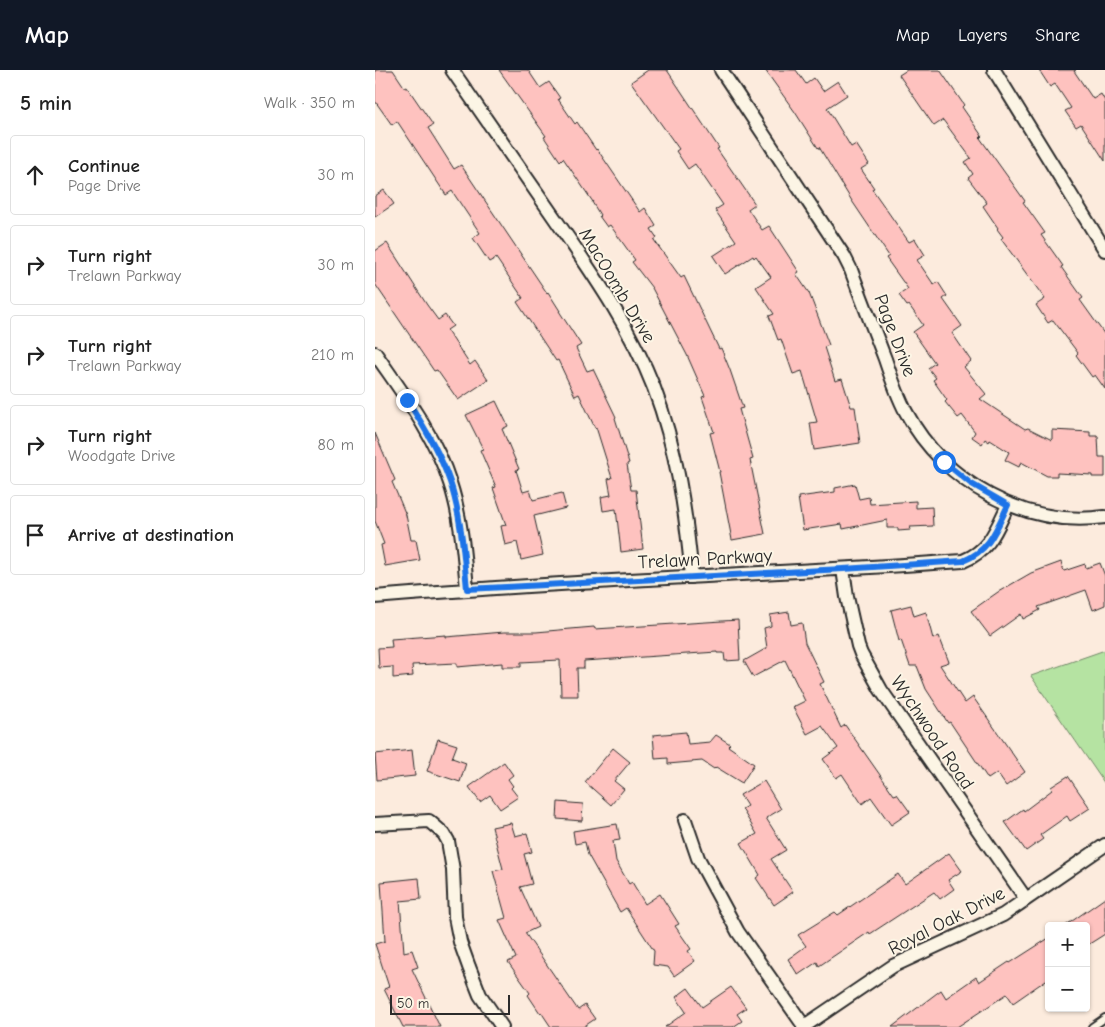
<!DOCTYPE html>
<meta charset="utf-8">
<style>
:root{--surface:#fff;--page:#f2f2f2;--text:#222;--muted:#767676;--line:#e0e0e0;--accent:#111827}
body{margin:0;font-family:"Comic Neue",sans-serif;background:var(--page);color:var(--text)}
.controls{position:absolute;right:15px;bottom:15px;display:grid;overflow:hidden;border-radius:5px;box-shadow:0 1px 4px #0004}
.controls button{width:45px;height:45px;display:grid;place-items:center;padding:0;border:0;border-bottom:1px solid var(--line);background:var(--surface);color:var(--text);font:25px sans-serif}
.scale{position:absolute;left:15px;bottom:12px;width:120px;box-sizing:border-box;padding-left:5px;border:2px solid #2b2b2b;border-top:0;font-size:14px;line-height:18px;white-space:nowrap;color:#2b2b2b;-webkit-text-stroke:4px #fcf5e5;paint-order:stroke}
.stop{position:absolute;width:15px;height:15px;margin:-11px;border:4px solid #1a73e8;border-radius:50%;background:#fff}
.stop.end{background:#1a73e8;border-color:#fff;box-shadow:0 1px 5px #0008}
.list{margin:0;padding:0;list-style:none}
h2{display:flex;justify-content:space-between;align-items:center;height:65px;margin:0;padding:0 20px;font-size:21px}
h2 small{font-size:16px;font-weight:400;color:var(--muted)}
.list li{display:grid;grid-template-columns:32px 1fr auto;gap:15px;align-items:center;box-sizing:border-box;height:80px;margin:0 10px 10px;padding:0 10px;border:1px solid var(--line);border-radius:5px}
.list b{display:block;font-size:19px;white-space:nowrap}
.list p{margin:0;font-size:16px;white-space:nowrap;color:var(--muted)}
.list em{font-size:16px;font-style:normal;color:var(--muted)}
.icon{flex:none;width:28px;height:28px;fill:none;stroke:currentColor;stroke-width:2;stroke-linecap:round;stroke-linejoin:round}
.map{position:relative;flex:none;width:730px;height:957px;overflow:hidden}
header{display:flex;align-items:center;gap:30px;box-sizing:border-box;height:70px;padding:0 25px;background:var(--accent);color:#fff}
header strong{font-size:24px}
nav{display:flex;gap:28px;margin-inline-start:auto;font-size:18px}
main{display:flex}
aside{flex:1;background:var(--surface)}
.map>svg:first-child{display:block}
</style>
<header>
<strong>Map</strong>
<nav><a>Map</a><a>Layers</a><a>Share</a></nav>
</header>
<main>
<aside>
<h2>5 min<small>Walk · 350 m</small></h2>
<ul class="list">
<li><svg class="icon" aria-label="ahead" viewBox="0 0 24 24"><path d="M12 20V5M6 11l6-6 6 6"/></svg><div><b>Continue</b><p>Page Drive</p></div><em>30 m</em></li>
<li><svg class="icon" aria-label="right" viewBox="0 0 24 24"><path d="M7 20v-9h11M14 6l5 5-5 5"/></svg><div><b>Turn right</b><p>Trelawn Parkway</p></div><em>30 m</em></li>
<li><svg class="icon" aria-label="right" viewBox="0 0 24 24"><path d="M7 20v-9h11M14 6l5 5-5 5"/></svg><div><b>Turn right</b><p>Trelawn Parkway</p></div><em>210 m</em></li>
<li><svg class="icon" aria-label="right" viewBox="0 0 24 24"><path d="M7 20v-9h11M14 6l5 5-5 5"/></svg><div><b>Turn right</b><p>Woodgate Drive</p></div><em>80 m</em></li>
<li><svg class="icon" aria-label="arrive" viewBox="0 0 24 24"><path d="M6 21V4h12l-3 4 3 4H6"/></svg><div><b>Arrive at destination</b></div></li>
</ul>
</aside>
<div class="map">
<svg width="730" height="957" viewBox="0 0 730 957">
<rect width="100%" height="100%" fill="#fcebdd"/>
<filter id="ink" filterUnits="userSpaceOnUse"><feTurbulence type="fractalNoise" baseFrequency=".02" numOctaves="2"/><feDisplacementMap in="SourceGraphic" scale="10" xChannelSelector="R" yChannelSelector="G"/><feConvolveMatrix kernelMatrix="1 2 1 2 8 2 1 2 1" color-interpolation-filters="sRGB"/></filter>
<g filter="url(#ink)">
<!-- green -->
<path fill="#b5e3a2" stroke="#708766" d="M730 580V714L656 606Z"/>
<!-- building -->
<path fill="#fec2bf" stroke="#2b2b2b" d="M0 0H18L30 18 32 17 58 55 53 58 79 99 86 95 172 223 173 222 185 241H184L206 275 201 278 212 301 218 299 241 347 240 348 254 393 252 394 256 420H261L268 479 246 482 241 439 228 441 226 427 236 425 233 409 237 408 221 357 220 358 204 324 200 326 183 290 181 291 142 232 148 228 121 188 114 192 98 168 105 163 77 121 71 125 22 51 17 55 0 31Z
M124 0H153L165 18 174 12 185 28 183 29 200 54 202 52 221 80 222 79 265 142 270 138 281 156 276 159 282 168 279 170 306 208 309 206 344 279 346 278 355 300 368 338 364 339 378 389 375 390 390 464 357 470 344 402H345L335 363 339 362 327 327 330 326 312 285 277 218 257 192 260 190 235 155 232 157 224 146 225 145 217 132H218L188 88 185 91 169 67 171 66Z
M273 0H292L344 78 342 79 380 134 373 139 387 160 394 156 424 202 421 204 434 223 454 275 449 277 460 311 467 309 476 337H480L485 373 439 380 435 353 442 352 427 301 418 304 406 269 403 270 394 246 399 244 381 217 396 207 381 186 379 188 378 186 350 204 338 186 361 171 340 140 348 135 320 94 313 99 301 81 304 79 256 12Z
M390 0H421L431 14 439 8 448 21 463 11 472 25 452 38 476 77 481 74 494 94 486 99 499 118 497 119 534 172 540 169 550 185 542 190 559 215 563 212 572 226 568 229 587 256 577 263 596 291 589 297 611 324 605 329 650 359 653 358 677 370V360L715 362V366H723L724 387H730V407H717V405L682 403V406H672L646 392 644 397 630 390 634 382 615 370 614 372 610 369 607 374 597 367 600 362 587 345 583 348 570 332 572 330 558 310 561 308 553 298 560 293 538 262 548 255 534 235 532 236 524 225 533 219 511 188 514 186 477 131 444 77 443 78 420 42Z
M532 0H565L589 35 587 37 607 66 605 68 650 131 648 132 670 163 666 165 688 196 686 197 708 228 705 230 730 265V319L720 305 717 307 701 285 703 283 678 250 673 253 661 235 670 229 626 169 628 167 622 159 623 158 608 136 612 133 593 108 598 104 590 92 596 88 568 50 559 56 524 5Z
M664 0H701L699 1 718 29 726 24 730 31V91L706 54 701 57 690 41 696 38 680 14 675 17Z
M9 120 19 134 0 147V126Z
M12 173 52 235 63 250 70 245 78 256 72 260 95 295 100 291 113 310 83 330 62 300 59 301 0 214V181Z
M121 331 133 356 127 359 144 399 141 400 148 422 155 420 158 430 187 423 191 438 159 446 168 485 146 490 142 472 130 475 126 456 131 455 118 418 121 417 105 380 108 379 91 345Z
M0 363 20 410 17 412 31 445 36 470H41L45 490 10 496 6 475 9 474 0 451Z
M480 414 484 429 494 427 495 434 541 431V438L557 437 558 456 535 457 536 460 523 461V458H512V450L468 459 467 454 428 460 423 427 460 422V418Z
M686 492 689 501 710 494 711 498 725 493 730 506V535L718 540 711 520 663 537 665 540 648 549 646 544 615 566 596 541 623 522 656 503Z
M536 535 539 546 551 542 558 569 564 566 574 592 565 595 590 633 598 627 650 702 631 716 622 703 613 709 575 652 573 653 551 619 542 596H535L526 570 524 571 516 540Z
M414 542 416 555 427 553 430 573 449 612 445 614 466 658 470 655 519 725 522 724 535 742 516 755 496 727 487 734 467 704 461 708 448 689 463 678 447 656 432 664 418 637 430 631 410 590 378 607 369 591 392 578 389 558 396 556 395 545Z
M363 550 365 590 350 591 349 583H342V582L209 591V598H202L203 626H186L185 590 146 592V597H127V593L82 597V593L37 595 38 606 18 608V597L4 598 3 578 17 577 16 569 71 565V567L129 562H161L219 557 220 559Z
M311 662 313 674 335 672 341 665 355 674 353 676 379 694 367 713 341 697 339 699 327 691 293 694V688L280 689 278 665Z
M63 669 82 675 77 688 91 693 85 712 52 701Z
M238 678 255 692 239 711 249 719 236 735 210 712Z
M37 680 40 706 2 710 0 684Z
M129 692 138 705 133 709 138 716 136 718 143 727 125 739 115 725 105 732 94 717Z
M693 706 715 738 695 751 692 746 665 765 668 769 651 781 630 752 648 739 649 741 677 720 676 717Z
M389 711 406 739 391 748 411 780 396 789 418 822 399 835 381 808 385 805 366 773 382 764 367 739 372 736 365 725Z
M183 732 208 734 207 751 182 749Z
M136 753 140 766 152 763 157 782 149 784 157 814 145 817 163 857 150 863 203 940 210 935 220 949 208 957H176L166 942 165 943 153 925 155 923 133 892 141 888 124 850 131 848 118 801 128 799 117 757Z
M242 754 245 770 238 771 241 791 254 814 257 812 270 834 285 824 304 854 300 856 316 879 313 881 320 891 299 906 293 897 278 895 279 881 251 838 245 842 213 785 210 772 200 774 198 761Z
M574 783 587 801 573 810 579 819 565 829 559 822 495 864 494 862 444 896 442 892 423 905 413 889 431 876 423 865 460 842 463 845 523 804 530 814Z
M44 808 46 829 25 831 29 882 37 880 43 897 37 899 65 957H28L9 919 14 917 0 874 10 871 6 812Z
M730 828V864L711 876V856H690Z
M674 868V908L638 933 632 924 582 957H517L566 920 571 928 601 907 604 912 634 892 635 893Z
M356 917 371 938 362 944 367 951 358 957H290L311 942 301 927 313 918 327 937Z"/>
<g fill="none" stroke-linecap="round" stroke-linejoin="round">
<!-- lane casing -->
<g stroke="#2b2b2b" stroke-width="10">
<path id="lane" d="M717 957 730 948"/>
</g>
<!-- street casing -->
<g stroke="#2b2b2b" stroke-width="16">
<path id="street" d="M77 0C113 52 149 104 185 156 221 208 256 259 279 318 302 379 311 443 317 507
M346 0 469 186 476 200C487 230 499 260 510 289 516 307 522 325 531 342 569 413 650 458 730 447
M619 0 730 180
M0 283C28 324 60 365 75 413 86 446 89 484 92 519
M468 499 472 527 483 576 486 584 506 620 651 829
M0 527C196 510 392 505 588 491 615 480 621 460 633 435
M310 750 323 788 363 862 429 956
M0 754 54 751 69 764 73 771 78 800 80 847 85 872 94 897 105 925 127 957
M428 957 518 896 628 845 730 775"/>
</g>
<!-- lane -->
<use href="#lane" stroke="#fcf5e5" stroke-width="6"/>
<!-- street -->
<use href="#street" stroke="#fcf5e5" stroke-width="12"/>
</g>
</g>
<g fill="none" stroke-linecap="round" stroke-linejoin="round" filter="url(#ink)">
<!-- route -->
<path stroke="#1a73e8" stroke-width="6" d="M32 330C49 356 65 383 75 412 86 444 89 486 92 519L468 499 588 491C615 480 621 460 633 435L595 413 569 392"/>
</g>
<g text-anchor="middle" stroke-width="4" stroke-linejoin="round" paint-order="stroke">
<!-- street labels -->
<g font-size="19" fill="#2b2b2b" stroke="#fcf5e5">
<text transform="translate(243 215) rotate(59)" y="7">MacOomb Drive</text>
<text transform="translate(521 265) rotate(69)" y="7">Page Drive</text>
<text transform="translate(330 488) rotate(-3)" y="7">Trelawn Parkway</text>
<text transform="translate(558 662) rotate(56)" y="7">Wychwood Road</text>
<text transform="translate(571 850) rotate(-27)" y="7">Royal Oak Drive</text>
</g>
</g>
</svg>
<div class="controls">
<button>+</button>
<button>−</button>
</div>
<div class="scale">50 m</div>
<div class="stop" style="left:569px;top:392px"></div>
<div class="stop end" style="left:32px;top:330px"></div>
</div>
</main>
